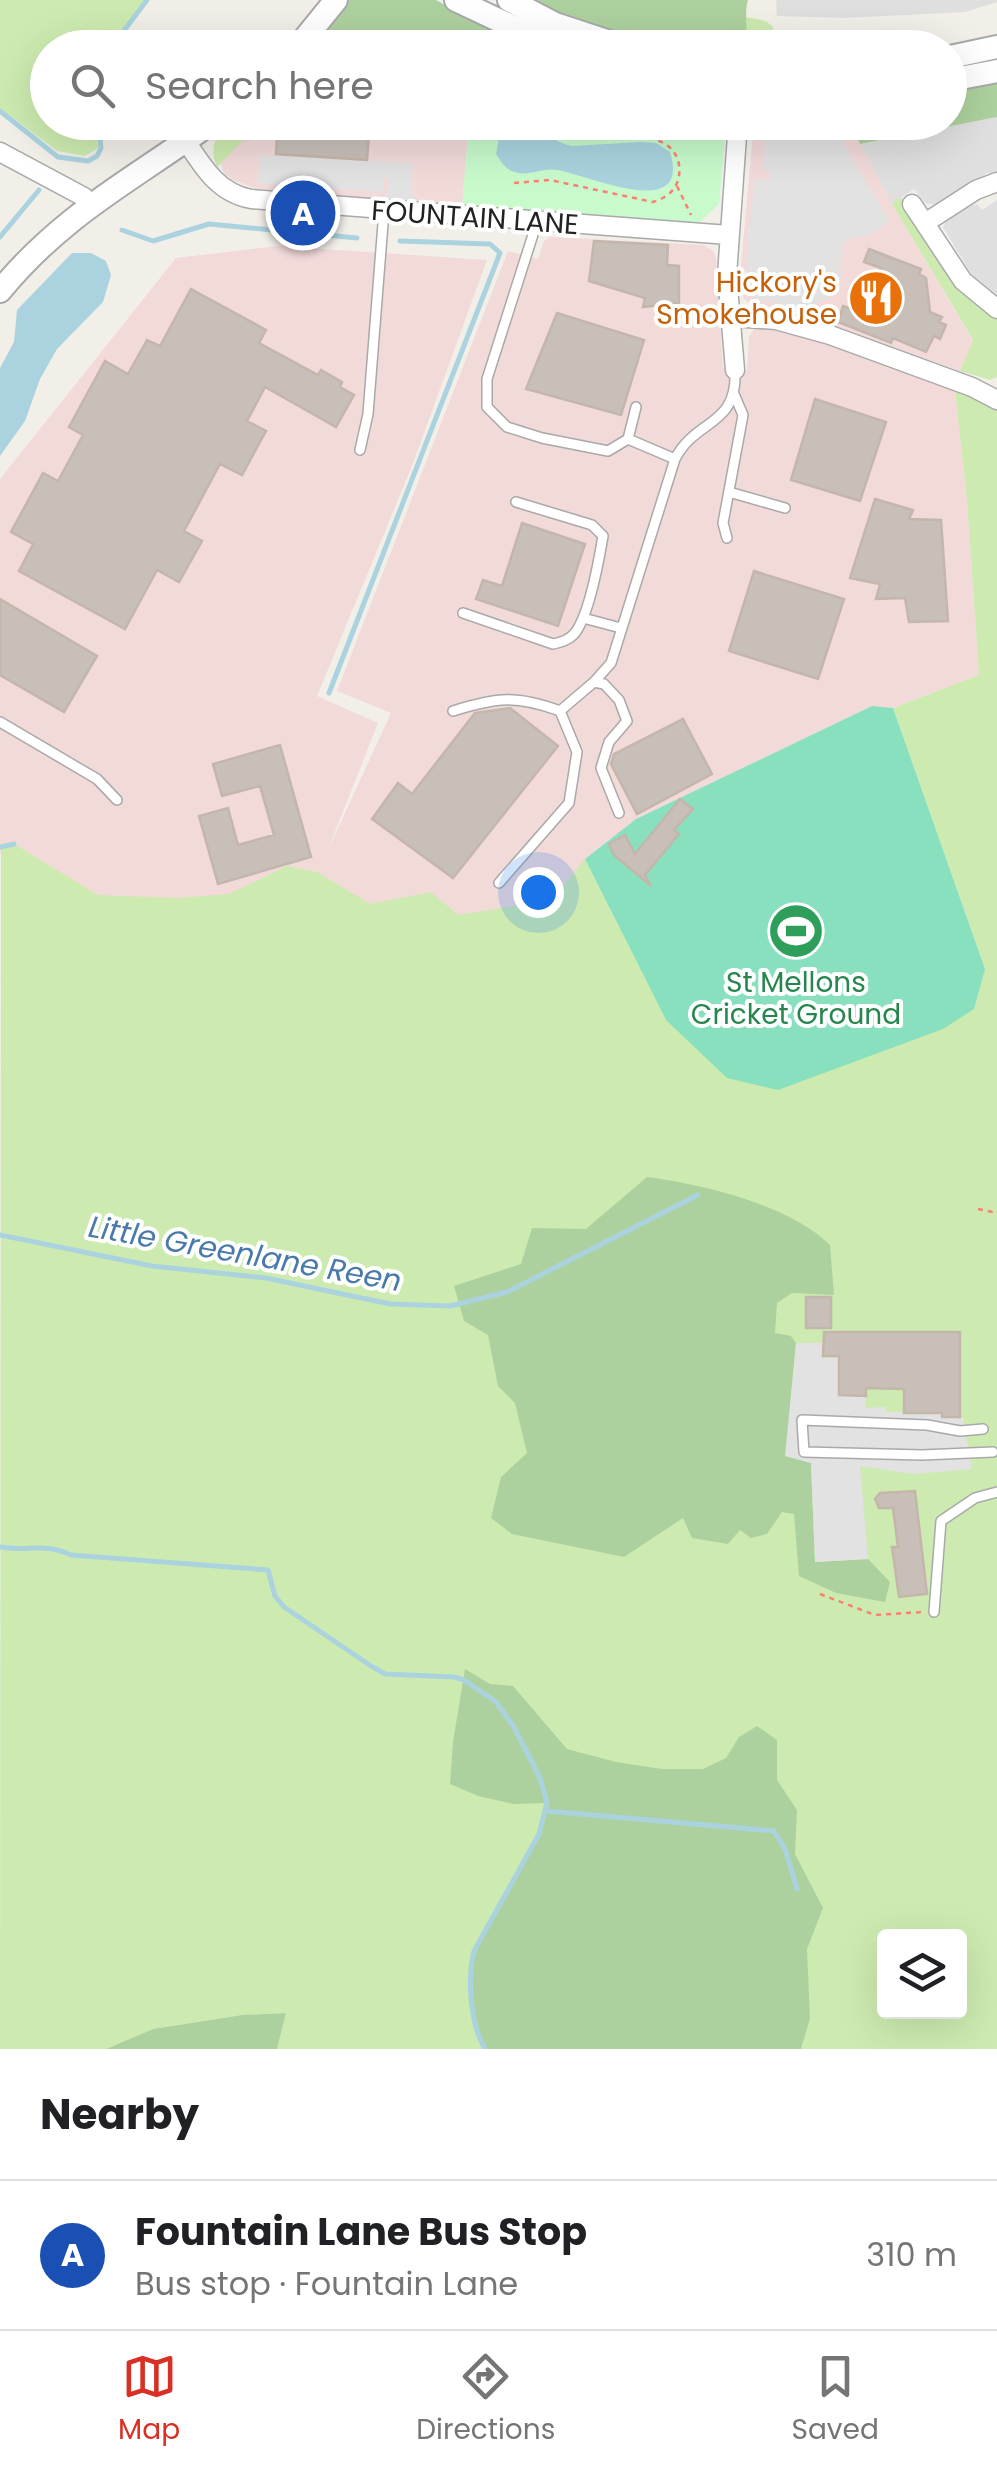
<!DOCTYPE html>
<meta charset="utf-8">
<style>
:root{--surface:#fff;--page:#f2f2f2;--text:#202124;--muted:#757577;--line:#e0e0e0;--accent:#d93025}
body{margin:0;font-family:Poppins,sans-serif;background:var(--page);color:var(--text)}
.controls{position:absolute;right:30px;bottom:30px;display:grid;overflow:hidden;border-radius:10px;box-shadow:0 10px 40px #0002}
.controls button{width:90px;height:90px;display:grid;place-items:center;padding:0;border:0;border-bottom:2px solid var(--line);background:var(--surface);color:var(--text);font:50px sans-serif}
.you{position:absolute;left:538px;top:892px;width:35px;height:35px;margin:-25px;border:8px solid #fff;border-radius:50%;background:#1a73e8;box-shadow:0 0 0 15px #1a73e833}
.badge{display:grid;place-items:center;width:65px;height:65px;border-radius:50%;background:var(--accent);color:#fff;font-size:32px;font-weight:700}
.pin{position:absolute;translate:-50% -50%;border:5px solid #fff;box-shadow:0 2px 10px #0006}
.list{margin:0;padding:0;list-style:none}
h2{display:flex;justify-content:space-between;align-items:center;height:130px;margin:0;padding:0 40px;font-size:42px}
h2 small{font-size:32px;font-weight:400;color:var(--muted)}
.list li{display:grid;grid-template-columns:65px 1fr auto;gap:30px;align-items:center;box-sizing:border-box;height:150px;padding:0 40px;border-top:2px solid var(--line)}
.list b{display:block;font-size:38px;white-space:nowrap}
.list p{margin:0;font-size:32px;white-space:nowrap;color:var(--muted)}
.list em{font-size:32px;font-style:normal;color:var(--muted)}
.icon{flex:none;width:55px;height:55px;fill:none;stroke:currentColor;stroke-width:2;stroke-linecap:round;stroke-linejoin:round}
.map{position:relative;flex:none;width:997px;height:2049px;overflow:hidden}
.search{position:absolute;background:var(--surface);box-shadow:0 10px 40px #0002;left:30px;right:30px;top:30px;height:110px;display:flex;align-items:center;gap:25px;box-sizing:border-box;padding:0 35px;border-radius:55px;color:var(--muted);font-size:38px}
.sheet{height:280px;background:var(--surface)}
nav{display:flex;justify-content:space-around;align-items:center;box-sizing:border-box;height:140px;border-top:2px solid var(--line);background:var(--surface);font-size:28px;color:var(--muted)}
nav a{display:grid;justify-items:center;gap:5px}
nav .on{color:var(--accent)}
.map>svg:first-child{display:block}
</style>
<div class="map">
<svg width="997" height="2049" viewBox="0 0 997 2049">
<rect width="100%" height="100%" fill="#f2efe9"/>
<!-- residential -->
<path fill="#e0dfdf" d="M776 0H997V2L965 12 845 18 777 16Z
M997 117V173H987L937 205 925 203 914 189 892 204 860 144Z
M997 200V297L972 275 943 227 947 219 964 209 963 207 977 204 982 210Z"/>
<!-- commercial -->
<path fill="#f2dad9" d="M259 123H469L462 207 275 194V190L257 189 233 180 224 173 220 162Z
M754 123H849L892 204 973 341 960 371 804 315 753 305 744 299 741 287V265Z
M550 237 704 245 713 251 716 258 723 368 747 370 749 337 754 329 773 328 803 334 955 390 967 500 979 675 893 708 872 706 636 819 585 859 558 899 458 922 228 900 94 899 0 853V479L176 258 278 246 487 260 412 466 317 696 378 723 327 852 391 713 337 691 508 251 538 259 544 241Z"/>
<!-- grass -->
<path fill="#cdebb0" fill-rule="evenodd" d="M0 0H147L111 47 48 48V122L97 123 98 148 85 156 57 151 0 108Z
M746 17 766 21 773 27V47L744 48Z
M229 123H247L251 132 217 167C209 149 215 134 229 123Z
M901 197 954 280 997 317V377L990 380 960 371 973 340 892 204Z
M955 390 981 399 997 410V2049H801L810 2019 544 1812 539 1834 474 1951C467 1979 470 2023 485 2049H277L285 2013 242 2015 153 2029 106 2049H0L1 845 14 844 98 895 178 898 229 894 287 866 317 872 370 904 431 892 458 915 527 904 557 894 585 859 666 1020 985 969 893 708 979 675 967 500ZM884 1936H960V2012H884Z"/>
<!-- forest -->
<path fill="#add19e" d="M349 0H436L475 22 534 48H312Z
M529 0H748C743 16 750 32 744 47H679L653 42 575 19Z
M997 79V117L860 144 849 123 950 122V88Z
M647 1177C702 1184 790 1205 830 1245L834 1295 792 1293 777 1303 775 1333 791 1336 796 1343 786 1456 811 1463 815 1562 868 1559 890 1582 885 1602 836 1593 799 1576 794 1514 782 1512 767 1534 751 1538 740 1530 728 1544 692 1538 683 1518 624 1557 512 1534 491 1518 501 1477 527 1453 515 1403 498 1386 488 1335 464 1321 454 1286 521 1264 532 1228 586 1229Z
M465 1669 490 1684 513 1686 567 1749 616 1762 662 1769H703L726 1758 739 1737 757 1726 777 1740V1780L797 1810 795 1854 823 1908 807 1949 810 2019 801 2049H485C470 2023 467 1979 474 1951L539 1834 547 1803 513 1804 478 1796 450 1784 453 1742Z
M286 2013 277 2049H106L153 2029 242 2015Z"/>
<!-- park -->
<path fill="#c8facc" d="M701 122 726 127 719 204 700 222 675 224 462 207 469 123Z"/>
<!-- pitch -->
<path fill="#88e0be" d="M872 706 893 708 985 969 974 1009 943 1029 778 1090 727 1078 666 1020 585 859 636 819Z"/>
<!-- parking -->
<path fill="#e2e2e2" d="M838 135 890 222 870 235 850 238 841 247 840 286 834 295 806 307 804 315 785 310 783 303 755 299 746 286 748 231 755 180H769V172L763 171 765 137Z
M260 155 413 163 411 191 417 204 381 201 388 191V179L384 177 382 192 258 184Z
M796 1343H822L823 1358 838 1357V1395L866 1396 865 1408 886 1407V1412L942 1413V1417L963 1418 972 1469 913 1474 860 1466 868 1559 815 1562 811 1463 785 1456Z"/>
<!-- water -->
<path fill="#aad3df" d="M511 123C548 122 542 139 572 146L641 142 656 143 670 152C692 223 587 175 558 170 542 167 526 178 512 171 504 168 501 161 496 154L501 128Z
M72 253H91L106 261 111 275 103 302 57 349 40 379 25 421 0 456V368L14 342 17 310Z"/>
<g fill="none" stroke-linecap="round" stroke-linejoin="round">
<!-- stream -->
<path stroke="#aad3df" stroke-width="5" d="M111 48 147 0
M0 111 58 157 88 161 97 156 101 148 98 122
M122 230 153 241 209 224 357 238
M0 237 39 190
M329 693 500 253 490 244 400 241
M0 847 14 844
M0 1235 152 1266 266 1278 390 1304 450 1306 507 1292 698 1195
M0 1547C27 1552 44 1542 71 1555L268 1570 275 1596 284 1607 371 1666 385 1674 454 1677 464 1680 496 1702 514 1727 540 1778 547 1802 539 1834 474 1951C467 1979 470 2023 485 2049
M546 1811 774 1831 785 1849 797 1889"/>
</g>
<!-- building -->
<path fill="#c7bfb8" stroke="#c4b6ab" stroke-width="2.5" d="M278 122H370L367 160 276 154Z
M594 241 668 245 667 265 679 266V303L643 307 645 298 589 281Z
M869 249 921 269 919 274 926 278 930 312 942 317 939 322 946 325 940 339 934 336 926 352 893 338 891 343 838 322 843 306 858 311 866 292 869 293 881 268 864 262Z
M191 289 266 330 259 343 318 375 321 370 342 382 340 387 354 395 336 427 265 387 247 421 266 431 242 475 220 464 184 531 202 541 179 582 157 570 125 629 19 571 33 544 11 532 43 473 58 481 83 435 69 427 105 361 128 374 147 340 160 346Z
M557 313 644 340 621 415 526 389Z
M815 399 886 422 860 501 791 480Z
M875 499 913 510 909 519 941 520 948 621 909 622 905 598 876 599 880 584 850 578Z
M522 523 585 544 558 626 476 599 483 580 502 586Z
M754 571 844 599 818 679 729 651Z
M0 599 97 656 64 712 0 675Z
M510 708 558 746 453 878 372 819 398 783 412 794 475 713Z
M683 719 712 774 637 814 611 764 614 754Z
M280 745 311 857 218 884 199 816 228 808 238 845 274 835 260 786 222 796 213 764Z
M680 799 693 809 674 830 679 834 645 875 651 886 614 855 609 844 625 835 635 854Z
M806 1297H831V1328H806Z
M824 1332H960V1417H942V1413H904V1389L866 1388V1396L839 1395V1356H823Z
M915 1491 927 1594 899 1597 892 1547H898L893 1508H879L875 1499 880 1493Z"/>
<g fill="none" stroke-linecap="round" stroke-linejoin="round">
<!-- service casing -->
<g stroke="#a9a9a9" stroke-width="12">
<path id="service" d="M537 222 487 379V407L507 427 542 438 608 451 628 439
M636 407 628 439 675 459
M360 450 368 414 384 211
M729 492 785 508
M727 538 723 523 743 415 734 394
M463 613 553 644C562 642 569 640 575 633 589 615 599 560 603 536L592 525 516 502
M583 618 621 628
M594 682 604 684 619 700 627 721 609 742 601 768 619 813
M453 711C497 697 517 695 560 711L577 752 569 803 499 883
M560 711 594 682 611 663 675 459C696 418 738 427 735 370
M0 722 97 779 117 800
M983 1429 960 1431 927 1425 802 1420 804 1452 922 1455 993 1452
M934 1612 941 1521 975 1498 997 1492"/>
</g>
<!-- minor casing -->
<g stroke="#a9a9a9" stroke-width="21">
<path id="minor" d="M186 141C203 167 218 193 251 199L729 235
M0 152 84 197 89 204
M912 204 963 281 997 309
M925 223 976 190 997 182
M732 317 776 320 830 335 972 387 997 400
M735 370 727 275 738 122"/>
</g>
<!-- tertiary casing -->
<g stroke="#a9a9a9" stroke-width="26">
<path id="tertiary" d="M456 0 557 48
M509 0 555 24 628 48
M297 48 336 0
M950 57 997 47
M950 80 997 71
M0 291C64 213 133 180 212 122"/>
</g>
<!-- path -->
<path stroke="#fa8072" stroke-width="2.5" stroke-dasharray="5 5" stroke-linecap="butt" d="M514 183 550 180 653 202C663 199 673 193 677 183 680 176 680 167 678 160 665 123 604 142 576 138 564 136 557 130 549 122
M677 186 691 215
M978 1209 997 1213
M820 1594 875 1615 923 1612"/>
<!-- service -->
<use href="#service" stroke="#fff" stroke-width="9"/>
<!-- minor -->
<use href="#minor" stroke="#fff" stroke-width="18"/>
<!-- tertiary -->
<use href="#tertiary" stroke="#fff" stroke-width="22"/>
</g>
<!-- icons -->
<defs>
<g id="restaurant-disc" transform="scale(2.875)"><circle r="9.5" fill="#e8710a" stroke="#fff"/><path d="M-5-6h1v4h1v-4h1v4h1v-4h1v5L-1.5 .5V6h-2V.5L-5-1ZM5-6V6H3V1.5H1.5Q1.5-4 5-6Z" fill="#fff"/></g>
<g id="stadium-disc" transform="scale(2.875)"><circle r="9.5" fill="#2e9e5b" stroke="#fff"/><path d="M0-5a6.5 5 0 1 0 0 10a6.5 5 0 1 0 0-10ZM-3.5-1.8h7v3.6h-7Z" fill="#fff"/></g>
</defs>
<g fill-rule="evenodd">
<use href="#restaurant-disc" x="876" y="298"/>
<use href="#stadium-disc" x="796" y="931"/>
</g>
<g text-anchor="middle" stroke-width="8" stroke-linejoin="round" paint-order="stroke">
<!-- street labels -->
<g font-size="28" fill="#222" stroke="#fff">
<text transform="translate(475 217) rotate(4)" y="10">FOUNTAIN LANE</text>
</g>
<!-- food labels -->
<g font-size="28" fill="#c56008" stroke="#fff" text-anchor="end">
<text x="837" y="292">Hickory's<tspan x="837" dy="32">Smokehouse</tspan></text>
</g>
<!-- leisure labels -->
<g font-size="28" fill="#27864d" stroke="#fff">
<text x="796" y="992">St Mellons<tspan x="796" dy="32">Cricket Ground</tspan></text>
</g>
<!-- water labels -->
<g font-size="30" font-style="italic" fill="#4a7aab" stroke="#fff">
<text transform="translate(245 1254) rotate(10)" y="10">Little Greenlane Reen</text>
</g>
</g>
</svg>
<div class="controls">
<button><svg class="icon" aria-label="layers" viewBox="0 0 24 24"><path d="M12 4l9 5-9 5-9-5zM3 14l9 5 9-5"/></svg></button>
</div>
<div class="you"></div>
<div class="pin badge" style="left:303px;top:213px;background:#1a4fb4">A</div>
<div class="search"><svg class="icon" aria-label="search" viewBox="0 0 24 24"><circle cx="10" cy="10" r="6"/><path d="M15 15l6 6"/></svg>Search here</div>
</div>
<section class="sheet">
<h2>Nearby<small></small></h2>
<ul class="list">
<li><span class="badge" style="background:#1a4fb4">A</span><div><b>Fountain Lane Bus Stop</b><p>Bus stop · Fountain Lane</p></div><em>310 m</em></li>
</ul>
</section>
<nav>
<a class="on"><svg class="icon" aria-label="map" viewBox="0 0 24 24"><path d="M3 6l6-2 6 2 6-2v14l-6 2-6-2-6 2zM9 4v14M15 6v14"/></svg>Map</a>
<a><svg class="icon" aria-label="directions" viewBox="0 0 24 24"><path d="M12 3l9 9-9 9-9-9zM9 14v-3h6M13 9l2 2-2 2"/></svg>Directions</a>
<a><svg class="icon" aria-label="saved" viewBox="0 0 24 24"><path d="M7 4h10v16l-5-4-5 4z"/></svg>Saved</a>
</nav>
